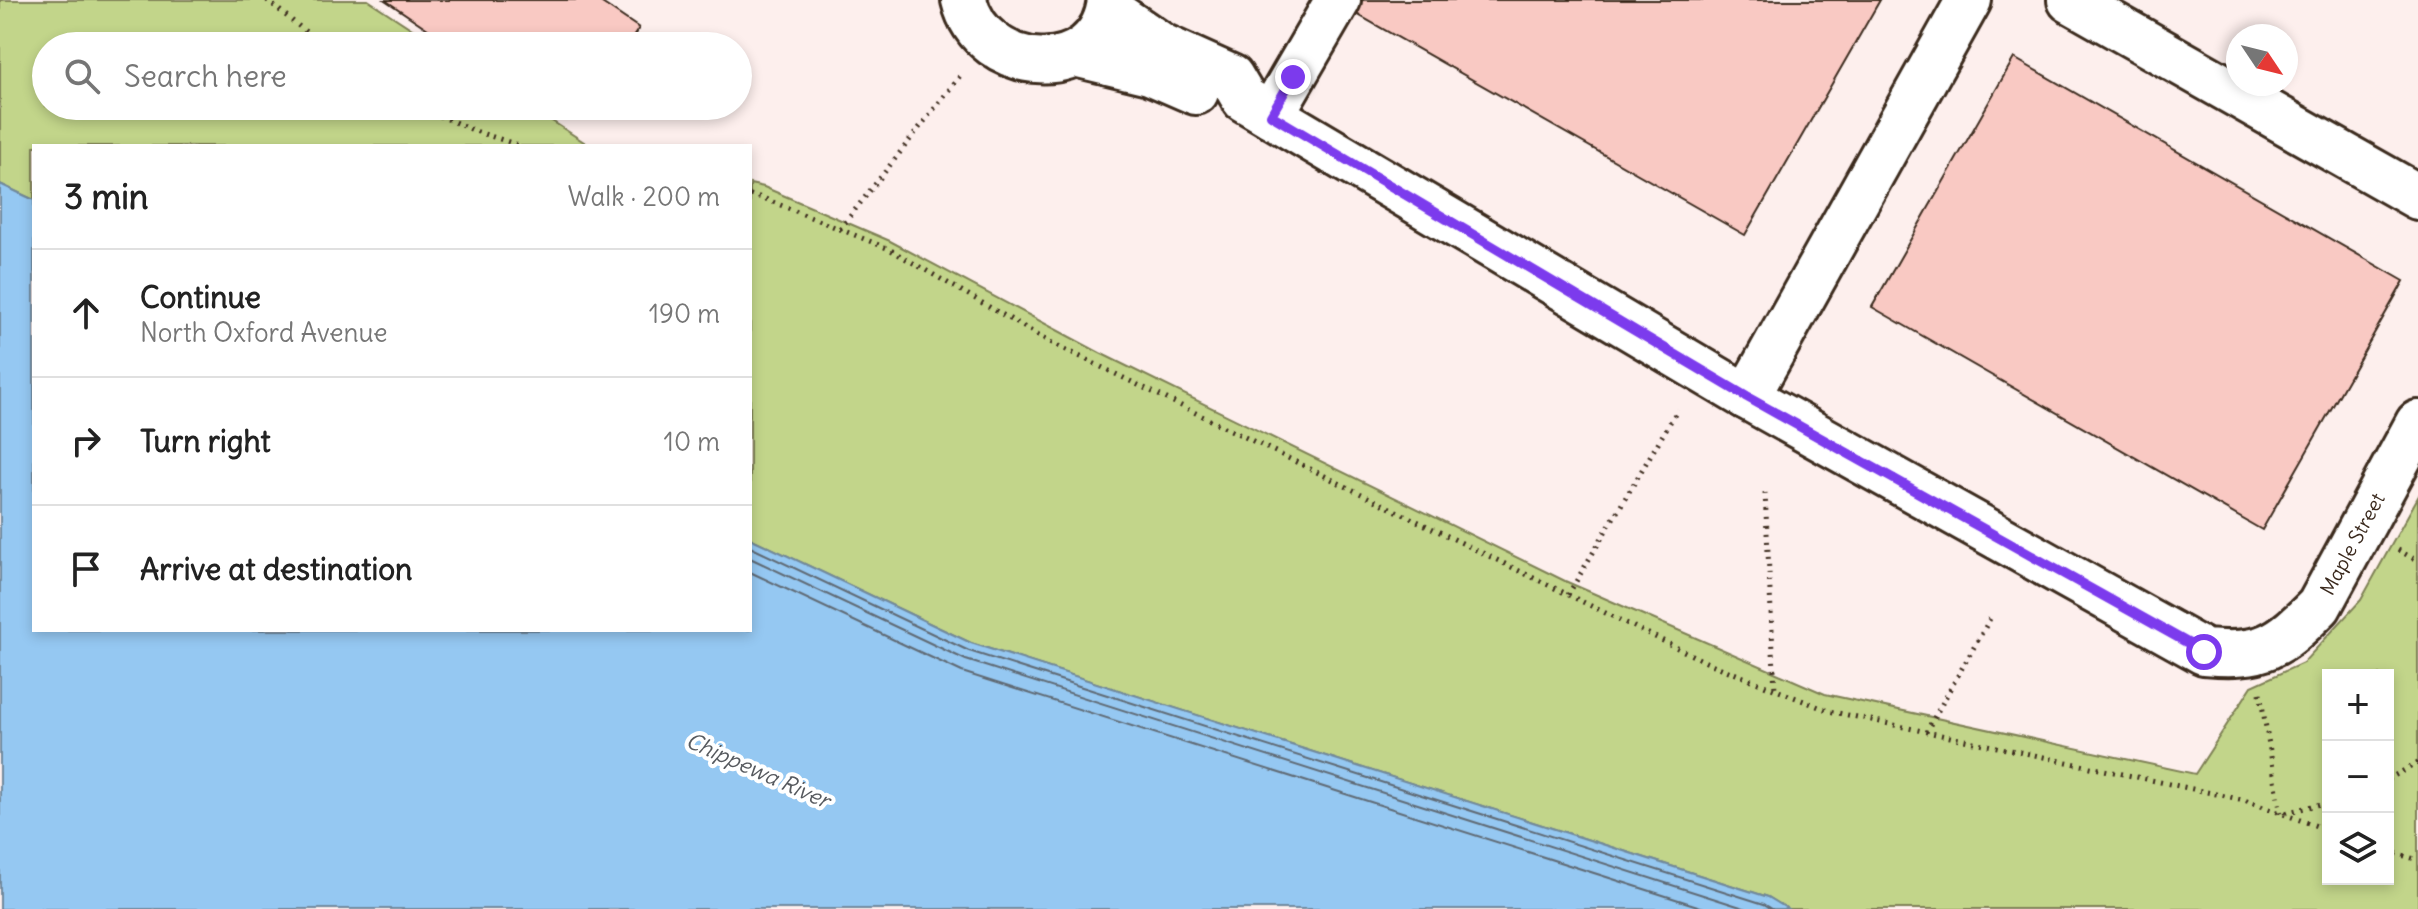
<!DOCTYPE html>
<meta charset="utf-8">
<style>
:root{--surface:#fff;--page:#f2f2f2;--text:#222;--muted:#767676;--line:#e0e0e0}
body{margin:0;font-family:Delius,sans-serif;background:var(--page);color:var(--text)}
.controls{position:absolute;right:24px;bottom:24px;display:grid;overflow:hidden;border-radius:0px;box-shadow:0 4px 12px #0003}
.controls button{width:72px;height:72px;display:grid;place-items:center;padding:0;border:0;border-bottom:2px solid var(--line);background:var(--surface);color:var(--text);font:40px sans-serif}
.compass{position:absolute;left:2226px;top:24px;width:72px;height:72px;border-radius:50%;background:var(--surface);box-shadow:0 4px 12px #0003;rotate:125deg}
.stop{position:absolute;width:24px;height:24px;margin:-18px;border:6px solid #7c3aed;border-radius:50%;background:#fff}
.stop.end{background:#7c3aed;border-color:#fff;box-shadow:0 2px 8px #0008}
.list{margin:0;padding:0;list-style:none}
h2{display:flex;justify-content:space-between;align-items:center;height:104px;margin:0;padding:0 32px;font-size:34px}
h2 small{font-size:26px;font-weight:400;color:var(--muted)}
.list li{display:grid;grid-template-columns:52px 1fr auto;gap:24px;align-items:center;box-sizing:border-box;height:128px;padding:0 32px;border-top:2px solid var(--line)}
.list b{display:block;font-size:30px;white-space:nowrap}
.list p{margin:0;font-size:26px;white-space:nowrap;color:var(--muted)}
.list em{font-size:26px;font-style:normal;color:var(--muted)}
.icon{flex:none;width:44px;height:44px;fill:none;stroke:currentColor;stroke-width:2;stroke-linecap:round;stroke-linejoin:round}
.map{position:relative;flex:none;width:2418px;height:909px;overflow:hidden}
.search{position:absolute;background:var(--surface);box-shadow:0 4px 12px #0003;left:32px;top:32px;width:720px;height:88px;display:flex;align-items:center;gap:20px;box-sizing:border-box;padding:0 28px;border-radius:44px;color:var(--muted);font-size:30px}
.panel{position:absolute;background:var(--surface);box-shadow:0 4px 12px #0003;left:32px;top:144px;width:720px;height:488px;border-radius:0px}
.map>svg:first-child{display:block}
</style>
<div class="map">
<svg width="2418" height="909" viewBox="0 0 2418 909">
<rect width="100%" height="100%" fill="#fdefed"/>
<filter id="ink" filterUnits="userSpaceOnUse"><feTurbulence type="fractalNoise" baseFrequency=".0125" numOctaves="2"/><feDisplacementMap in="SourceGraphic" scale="16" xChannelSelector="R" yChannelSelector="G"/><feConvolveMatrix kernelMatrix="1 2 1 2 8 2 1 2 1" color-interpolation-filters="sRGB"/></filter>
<g filter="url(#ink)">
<!-- green -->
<path fill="#c2d58a" stroke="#7e8054" stroke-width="2" fill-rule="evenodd" d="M0 0H368L438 46H46V106H529L590 146H34V200L0 184Z
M750 184 764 187 890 241 1100 353 1565 581 1825 694 2195 774 2252 686 2303 663 2361 600 2418 497V909H1788L1768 897 971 643 750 538ZM2328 675H2388V879H2328Z"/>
<!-- water -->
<path fill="#95c8f2" stroke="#71899d" stroke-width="2" d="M0 184 34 200V630H750V538L971 643 1768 897 1788 909H0Z"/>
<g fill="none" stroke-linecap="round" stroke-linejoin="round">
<!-- shore -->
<path stroke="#5f6973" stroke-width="2" d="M750 547 969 651 1764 904 1772 909
M750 558 966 660 1747 909
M750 572 962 672 1707 909"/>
</g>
<!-- building -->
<path fill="#f9c9c3" stroke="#3b2a1e" stroke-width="2" d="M385 0H604L602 3 639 28 627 46H453Z
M1362 0H1880L1745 235 1355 13Z
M2014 58 2404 281 2262 530 1872 307Z
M543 106H587L554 114Z"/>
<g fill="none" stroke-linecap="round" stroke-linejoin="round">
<!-- minor casing -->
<g stroke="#3b2a1e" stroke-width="50">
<g id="minor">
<path d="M964 0C982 76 1101 85 1110 0"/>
<path d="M2070 0 2418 197"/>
<path id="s1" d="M1109 10 1162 46 1231 77 1244 99 1747 397 2204 652C2263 657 2278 647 2319 606L2418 423"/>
<path d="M1075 54 1150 72 1196 92"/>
<path d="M1271 115 1338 0"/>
<path d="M1747 397 1969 0"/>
</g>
</g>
<!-- path -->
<path stroke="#3b2a1e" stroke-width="5" stroke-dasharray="2 6" stroke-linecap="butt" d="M267 0 323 46
M418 106 475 131 521 146
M750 195 763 198 889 249 1048 341 1706 662 1829 711 2244 800 2328 830
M840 229 963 72
M1765 493 1775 690
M2398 550 2418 561
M1568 595 1678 409
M2260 693 2281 814 2328 802
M1926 732 1991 617
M2388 779 2418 763
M2388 851 2418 860"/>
<!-- minor -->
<use href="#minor" stroke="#fff" stroke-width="44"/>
</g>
</g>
<g fill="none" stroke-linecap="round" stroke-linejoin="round" filter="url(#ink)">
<!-- route -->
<path stroke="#7c3aed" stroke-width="10" d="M1293 77 1271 115 1747 397 2204 652"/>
</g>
<g text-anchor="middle" stroke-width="8" stroke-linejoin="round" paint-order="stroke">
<!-- street labels -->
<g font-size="20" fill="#3b2a1e" stroke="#fff">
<text dy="7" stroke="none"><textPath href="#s1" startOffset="1474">Maple Street</textPath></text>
</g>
<!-- water labels -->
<g font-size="22" font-style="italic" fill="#56595e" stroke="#fff">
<text transform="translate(758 770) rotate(24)" y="8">Chippewa River</text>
</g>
</g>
</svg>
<div class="controls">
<button>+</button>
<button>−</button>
<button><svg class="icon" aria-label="layers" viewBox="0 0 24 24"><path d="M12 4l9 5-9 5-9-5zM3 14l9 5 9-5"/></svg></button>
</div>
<svg class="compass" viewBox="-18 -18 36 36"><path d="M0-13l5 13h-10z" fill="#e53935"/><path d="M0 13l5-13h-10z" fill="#767676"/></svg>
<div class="stop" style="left:2204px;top:652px"></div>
<div class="stop end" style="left:1293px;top:77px"></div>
<div class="search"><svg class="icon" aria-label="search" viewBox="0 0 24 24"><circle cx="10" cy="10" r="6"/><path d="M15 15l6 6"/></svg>Search here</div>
<section class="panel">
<h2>3 min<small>Walk · 200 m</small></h2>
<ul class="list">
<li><svg class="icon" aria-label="ahead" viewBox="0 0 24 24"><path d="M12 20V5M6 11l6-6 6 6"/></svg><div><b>Continue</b><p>North Oxford Avenue</p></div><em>190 m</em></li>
<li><svg class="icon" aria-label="right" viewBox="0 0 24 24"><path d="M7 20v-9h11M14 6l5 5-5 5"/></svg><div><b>Turn right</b></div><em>10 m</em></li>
<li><svg class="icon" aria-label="arrive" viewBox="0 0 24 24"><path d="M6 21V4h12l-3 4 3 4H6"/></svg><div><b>Arrive at destination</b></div></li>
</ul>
</section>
</div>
